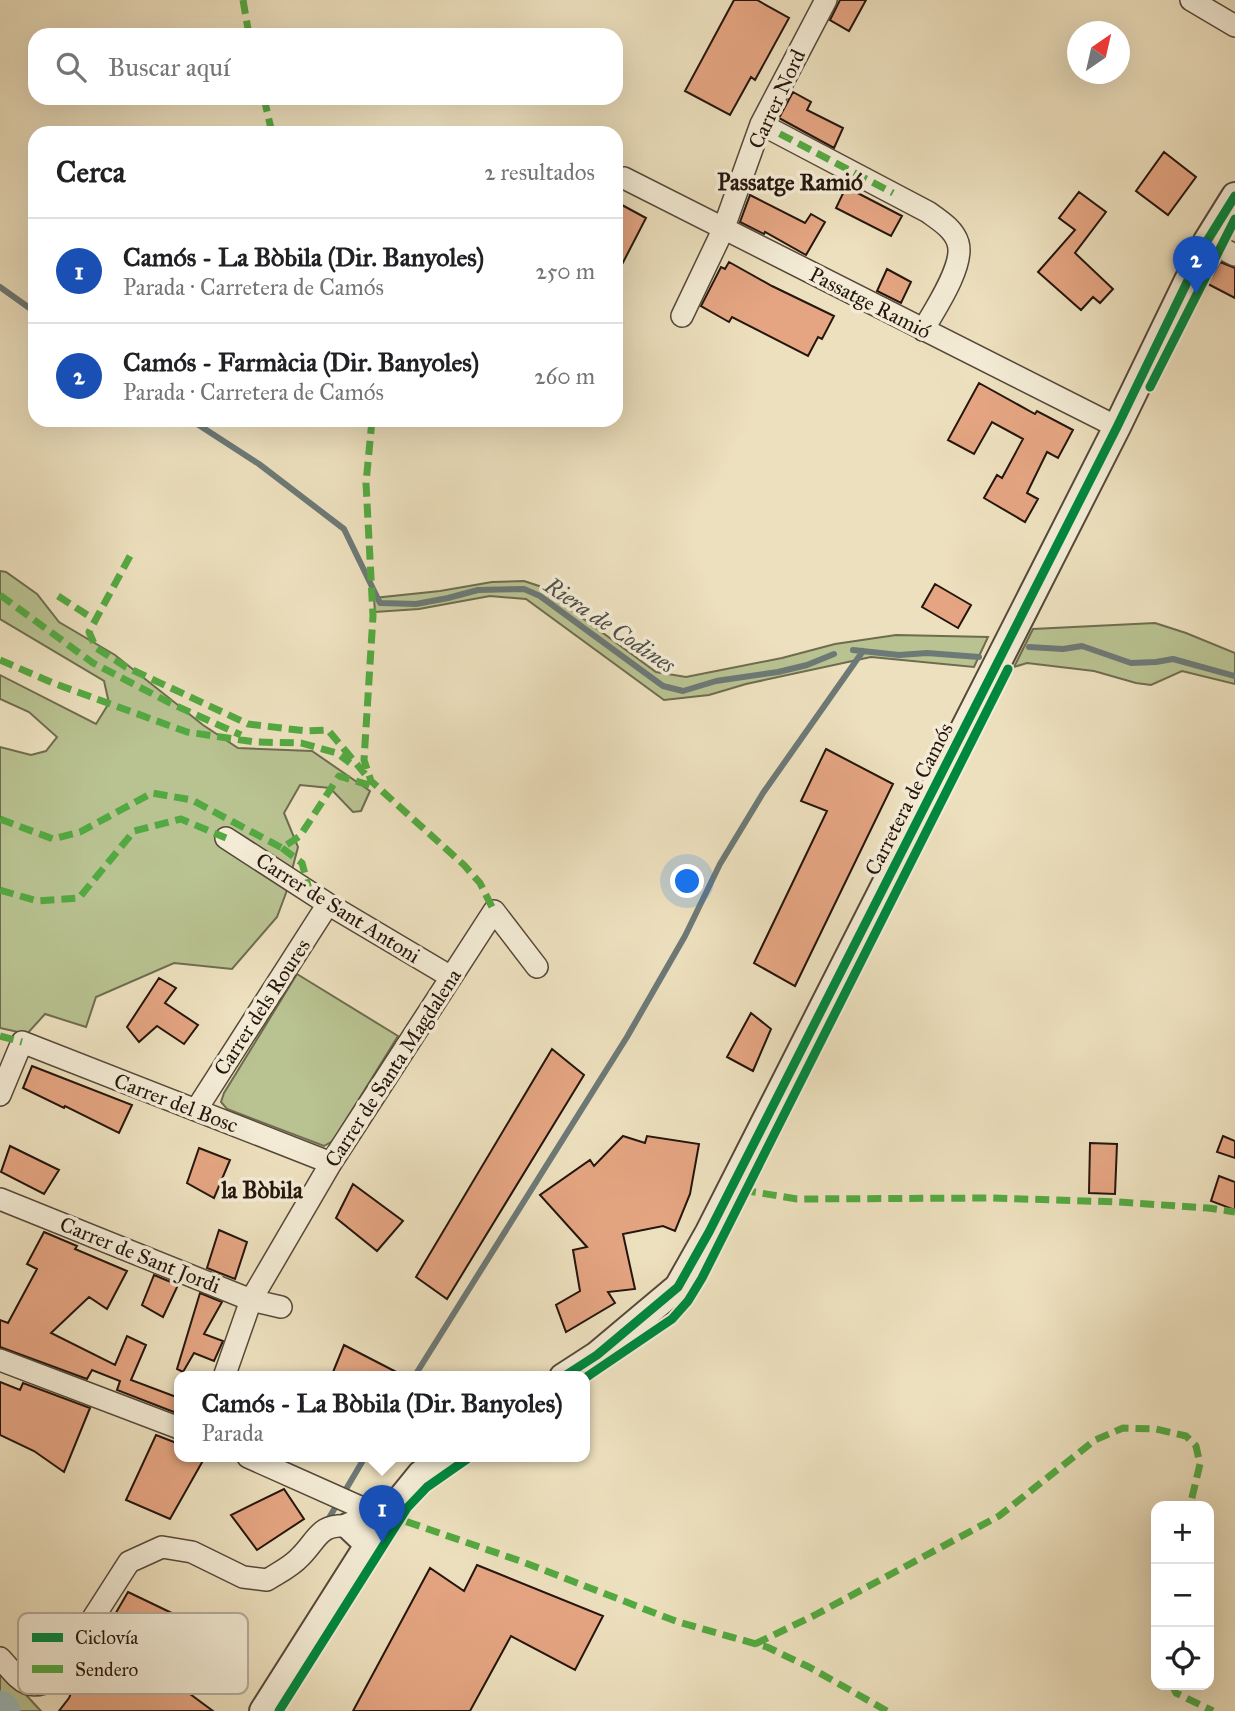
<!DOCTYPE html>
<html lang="es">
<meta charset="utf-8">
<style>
:root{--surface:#fff;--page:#f2f2f2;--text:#202124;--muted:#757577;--line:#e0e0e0;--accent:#b45309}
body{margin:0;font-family:"IM FELL Great Primer",serif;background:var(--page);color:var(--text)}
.controls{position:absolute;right:21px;bottom:21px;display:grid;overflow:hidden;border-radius:14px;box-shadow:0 7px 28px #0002}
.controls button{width:63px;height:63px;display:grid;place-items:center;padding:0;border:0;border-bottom:2px solid var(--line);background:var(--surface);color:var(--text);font:35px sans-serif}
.compass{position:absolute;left:1067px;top:21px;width:63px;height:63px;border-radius:50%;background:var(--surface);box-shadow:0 7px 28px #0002;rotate:34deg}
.you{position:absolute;left:688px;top:882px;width:24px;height:24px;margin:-18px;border:5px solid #fff;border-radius:50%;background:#1a73e8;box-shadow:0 0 0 10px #1a73e833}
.badge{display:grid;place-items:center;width:46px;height:46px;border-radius:50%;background:var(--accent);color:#fff;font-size:23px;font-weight:700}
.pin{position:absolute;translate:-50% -58px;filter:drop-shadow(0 2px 4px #0008)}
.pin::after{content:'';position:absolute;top:37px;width:24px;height:21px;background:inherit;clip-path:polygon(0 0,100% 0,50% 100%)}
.popup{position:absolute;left:174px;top:1371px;width:416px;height:91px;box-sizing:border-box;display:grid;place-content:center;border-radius:14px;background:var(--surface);filter:drop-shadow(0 2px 5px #0005);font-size:23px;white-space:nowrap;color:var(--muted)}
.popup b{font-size:26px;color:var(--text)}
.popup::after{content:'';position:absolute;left:50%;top:100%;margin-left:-14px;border:14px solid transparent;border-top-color:var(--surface)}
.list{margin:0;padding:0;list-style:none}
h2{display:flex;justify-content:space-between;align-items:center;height:91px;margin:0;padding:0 28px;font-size:30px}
h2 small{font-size:23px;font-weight:400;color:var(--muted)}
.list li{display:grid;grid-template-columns:46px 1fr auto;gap:21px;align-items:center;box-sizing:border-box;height:105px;padding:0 28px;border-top:2px solid var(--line)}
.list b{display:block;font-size:26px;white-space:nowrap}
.list p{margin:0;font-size:23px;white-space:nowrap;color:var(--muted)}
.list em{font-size:23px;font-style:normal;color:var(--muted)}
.icon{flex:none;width:38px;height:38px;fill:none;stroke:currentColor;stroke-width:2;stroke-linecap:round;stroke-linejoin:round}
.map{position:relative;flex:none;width:1235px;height:1711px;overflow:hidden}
.search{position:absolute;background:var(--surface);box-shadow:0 7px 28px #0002;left:28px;top:28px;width:595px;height:77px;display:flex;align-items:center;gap:18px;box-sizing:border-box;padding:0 24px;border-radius:21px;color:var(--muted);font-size:26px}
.panel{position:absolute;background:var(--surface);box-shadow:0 7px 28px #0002;left:28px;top:126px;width:595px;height:301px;border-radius:21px}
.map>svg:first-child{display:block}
</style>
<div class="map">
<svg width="1235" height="1711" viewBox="0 0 1235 1711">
<rect width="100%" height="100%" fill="#ede0be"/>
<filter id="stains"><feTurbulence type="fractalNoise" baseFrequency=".00286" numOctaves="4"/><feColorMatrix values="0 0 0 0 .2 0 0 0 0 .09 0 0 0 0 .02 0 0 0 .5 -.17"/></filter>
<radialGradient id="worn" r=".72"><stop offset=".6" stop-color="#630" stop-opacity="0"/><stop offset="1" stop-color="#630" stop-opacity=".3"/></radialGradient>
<!-- green -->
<path fill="#b9c291" stroke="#6e6c4f" stroke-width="2" d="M0 571 6 572 37 594 59 622 115 655 203 725 238 748 312 751 370 791 361 811 353 812 330 788 300 785 284 813 298 847 286 893 277 917 232 969 174 963 96 997 86 1027 45 1014 27 1034 0 1028V747L31 755 46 751 57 737 29 712 0 699V675L96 724 109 703 104 681 0 619Z
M524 581 539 586 656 672 686 677 782 658 835 644 896 635 988 637 974 667 871 657 746 684 709 695 664 700 526 599 490 596 419 609 375 612 374 598 440 591 492 582Z
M1155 623 1186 633 1235 653V684L1182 671 1151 685 1136 683 1094 671 1027 663 1014 667 1033 629Z
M297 974 398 1036 333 1141 324 1146 227 1109 221 1102 224 1093Z
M0 1667 40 1710 41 1711H0Z"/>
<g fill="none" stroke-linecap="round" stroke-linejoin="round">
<!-- stream -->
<path stroke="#6d7976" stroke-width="6" d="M0 287 35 312
M191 420 259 464 344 529 380 603 416 604 448 598 478 590 524 589 540 596 663 686 683 691 716 681 778 672 807 665 834 654
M1029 647 1063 649 1082 646 1131 663 1156 662 1173 659 1235 676
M853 650 899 655 927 653 979 657
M414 1377 627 1037 685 936 720 864 763 793 863 651
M326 1523 365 1457"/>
<!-- river -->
<path stroke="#9dbbbc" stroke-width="35" d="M0 1708 3 1711"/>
</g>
<!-- building -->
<path fill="#e5a582" stroke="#24150d" stroke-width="2" d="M734 0H757L789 18 755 80 751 77 730 115 685 91Z
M840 0H866L849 31 830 20Z
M793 92 811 102 807 110 843 128 834 148 779 118Z
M1164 152 1196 177 1168 215 1136 191Z
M846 187 902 216 891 236 836 208Z
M1079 192 1106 212 1075 253 1113 289 1100 303 1093 297 1081 310 1038 272 1075 230 1059 218Z
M750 195 805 223 811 214 825 222 806 255 765 232 764 234 740 222Z
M622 205 646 218 616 276V217Z
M729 262 772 286 834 316 822 339 818 337 808 356 732 317 729 322 701 306 721 267 725 269Z
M1220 262 1235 268V298L1208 284Z
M887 269 911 282 901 303 877 291Z
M979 383 1035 414 1037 411 1073 430 1058 458 1047 452 1027 493 1038 499 1025 522 984 498 997 475 1002 478 1023 439 992 422 974 454 948 440Z
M935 584 971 605 958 628 922 607Z
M826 749 893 784 795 986 754 963 827 811 801 801Z
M159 978 176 988 165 1003 198 1025 184 1044 157 1026 139 1042 127 1027Z
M751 1013 771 1029 753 1071 727 1057Z
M552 1049 584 1075 447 1299 416 1277Z
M32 1066 132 1105 119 1133 65 1106 64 1108 23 1088Z
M623 1136 645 1143 647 1136 699 1144 690 1194 675 1231 663 1226 623 1234 635 1289 608 1292 615 1303 566 1332 556 1305 580 1291 573 1250 587 1247 540 1195 590 1160 594 1166Z
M1223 1136 1235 1141V1158L1217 1152Z
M1090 1143 1117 1144 1115 1194 1089 1193Z
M10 1146 59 1170 44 1194 1 1172Z
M199 1148 230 1160 214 1198 187 1183Z
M1219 1176 1235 1182V1210L1211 1201Z
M353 1184 403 1221 377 1251 336 1218Z
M219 1230 247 1242 235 1279 207 1268Z
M44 1232 77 1246 75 1249 127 1271 107 1309 89 1297 51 1333 115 1365 127 1336 146 1345 131 1380 179 1398V1414L117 1390 120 1381 92 1370 87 1379 0 1347V1320L8 1323 37 1269 27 1264Z
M154 1275 178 1285 163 1317 142 1305Z
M200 1293 222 1302 204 1334 223 1341 214 1361 194 1353 183 1372 177 1369Z
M344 1345 406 1377H331Z
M0 1382 20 1390 23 1383 90 1408 64 1472 34 1451 0 1435Z
M156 1435 179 1444V1457H205L170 1519 126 1500Z
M284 1489 304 1519 257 1550 231 1515Z
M477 1565 603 1616 575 1670 511 1636 470 1711H353L430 1568 464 1591Z
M128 1592 247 1649 234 1685 107 1628Z
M105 1631 119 1637 117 1640 213 1711H59L69 1698 87 1657Z"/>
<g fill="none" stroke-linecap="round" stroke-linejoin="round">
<!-- minor casing -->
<g stroke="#564839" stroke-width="24">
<path id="minor" d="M1191 0 1235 26
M761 124 928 212C939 220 954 229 958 243 965 265 934 311 923 330
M624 178 1117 427
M1207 241 1235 255
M682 316 723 230 761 124 826 0
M226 838 328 904 451 977
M0 1095 22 1042 331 1163
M196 1110 328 904
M0 1199 251 1300 281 1307
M0 1360 179 1428
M224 1377 251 1300 331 1163 494 911 537 967
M248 1457 369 1511
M0 1658C19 1678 25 1694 54 1679L129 1562 162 1547 192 1552 243 1577 267 1580C278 1573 291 1567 300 1557 319 1538 318 1524 349 1526"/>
</g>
<!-- tertiary casing -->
<g stroke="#564839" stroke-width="30">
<path id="tertiary" d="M563 1377 597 1355 678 1287 709 1232 1117 427 1207 241 1235 196
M368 1544 349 1526 357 1524 369 1511 386 1517
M263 1711 386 1517 421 1474 444 1457"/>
</g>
<!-- minor -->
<use href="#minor" stroke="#f3ebd5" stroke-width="21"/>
<!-- tertiary -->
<use href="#tertiary" stroke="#f3ebd5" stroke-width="26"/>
<!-- quiet -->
<path stroke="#53a941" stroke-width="7" stroke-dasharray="14 7" stroke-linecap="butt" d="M243 0 249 35
M264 98 272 133
M761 124 893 193
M372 420 366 483 373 616 364 760 371 781 464 865 480 883 494 911
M130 556 89 632 96 648 126 667 248 724 306 731 328 730 365 774
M0 595 93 663 172 704 241 735
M58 596 95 620
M0 660 53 683 187 732 255 742 301 743 337 753 350 763
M0 819 53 839 80 832 152 793 192 800 282 848 300 836 339 776 376 787
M282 848 302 863 310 893
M0 890 37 901 79 898 134 831 181 819 226 838
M0 1036 22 1042
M742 1190 797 1199 993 1198 1118 1202 1208 1208 1235 1212
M386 1517 399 1519 523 1562 678 1622 767 1647 809 1667 887 1711
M755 1644 815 1615 999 1516 1095 1440 1123 1428 1156 1429 1186 1436 1196 1446 1200 1464 1190 1506
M1172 1685 1176 1693 1213 1711"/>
<!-- cycleway casing -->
<g stroke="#f3ebd5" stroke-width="13">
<path id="cycleway" d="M1150 387 1235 219
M563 1377 597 1355 678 1287 709 1232 1117 427 1207 241 1235 196
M585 1378 672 1319 688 1301 702 1278 1008 669
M279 1711 407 1508 427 1487 470 1457"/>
</g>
<!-- cycleway -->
<use href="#cycleway" stroke="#00873e" stroke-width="9"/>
</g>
<g text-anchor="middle" stroke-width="7" stroke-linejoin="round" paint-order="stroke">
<!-- street labels -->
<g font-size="21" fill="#24150d" stroke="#f3ebd5">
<text transform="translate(777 99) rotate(-65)" y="7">Carrer Nord</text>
<text transform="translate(870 303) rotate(27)" y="7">Passatge Ramió</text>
<text transform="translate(909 799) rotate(-63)" y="7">Carretera de Camós</text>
<text transform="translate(338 908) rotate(32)" y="7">Carrer de Sant Antoni</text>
<text transform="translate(262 1007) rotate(-57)" y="7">Carrer dels Roures</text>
<text transform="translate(393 1068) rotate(-57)" y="7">Carrer de Santa Magdalena</text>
<text transform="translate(176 1103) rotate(21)" y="7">Carrer del Bosc</text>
<text transform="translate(140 1255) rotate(22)" y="7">Carrer de Sant Jordi</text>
</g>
<!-- neighbourhood labels -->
<g font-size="23" font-weight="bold" fill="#24150d" stroke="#f3ebd5">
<text x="790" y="190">Passatge Ramió</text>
<text x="262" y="1198">la Bòbila</text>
</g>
<!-- water labels -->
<g font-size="23" font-style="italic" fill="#4e4f4a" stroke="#f3ebd5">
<text transform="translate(610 625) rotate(34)" y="8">Riera de Codines</text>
</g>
</g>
<!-- legend -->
<rect x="18" y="1613" width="230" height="81" rx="10" fill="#f3ebd5" stroke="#b5ab99" stroke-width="2"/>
<rect x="32" y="1633" width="31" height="9" fill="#00873e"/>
<rect x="32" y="1665" width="31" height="8" fill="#53a941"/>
<g font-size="19" fill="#24150d">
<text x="75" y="1644">Ciclovía</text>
<text x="75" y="1676">Sendero</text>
</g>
<rect width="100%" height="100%" filter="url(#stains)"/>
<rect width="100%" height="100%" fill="url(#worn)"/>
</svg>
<div class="controls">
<button>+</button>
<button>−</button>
<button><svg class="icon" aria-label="locate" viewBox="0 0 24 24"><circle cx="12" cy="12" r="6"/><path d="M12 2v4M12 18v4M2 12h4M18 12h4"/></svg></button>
</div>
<svg class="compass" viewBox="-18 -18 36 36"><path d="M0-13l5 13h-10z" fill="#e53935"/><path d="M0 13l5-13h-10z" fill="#757577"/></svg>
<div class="you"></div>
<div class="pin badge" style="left:382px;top:1543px;background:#1a4fb4">1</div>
<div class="popup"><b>Camós - La Bòbila (Dir. Banyoles)</b>Parada</div>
<div class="pin badge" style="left:1196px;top:294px;background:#1a4fb4">2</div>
<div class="search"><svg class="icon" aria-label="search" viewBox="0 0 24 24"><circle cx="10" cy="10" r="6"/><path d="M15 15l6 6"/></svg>Buscar aquí</div>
<section class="panel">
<h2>Cerca<small>2 resultados</small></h2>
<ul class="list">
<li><span class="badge" style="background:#1a4fb4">1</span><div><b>Camós - La Bòbila (Dir. Banyoles)</b><p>Parada · Carretera de Camós</p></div><em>250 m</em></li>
<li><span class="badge" style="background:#1a4fb4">2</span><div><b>Camós - Farmàcia (Dir. Banyoles)</b><p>Parada · Carretera de Camós</p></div><em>260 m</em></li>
</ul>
</section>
</div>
